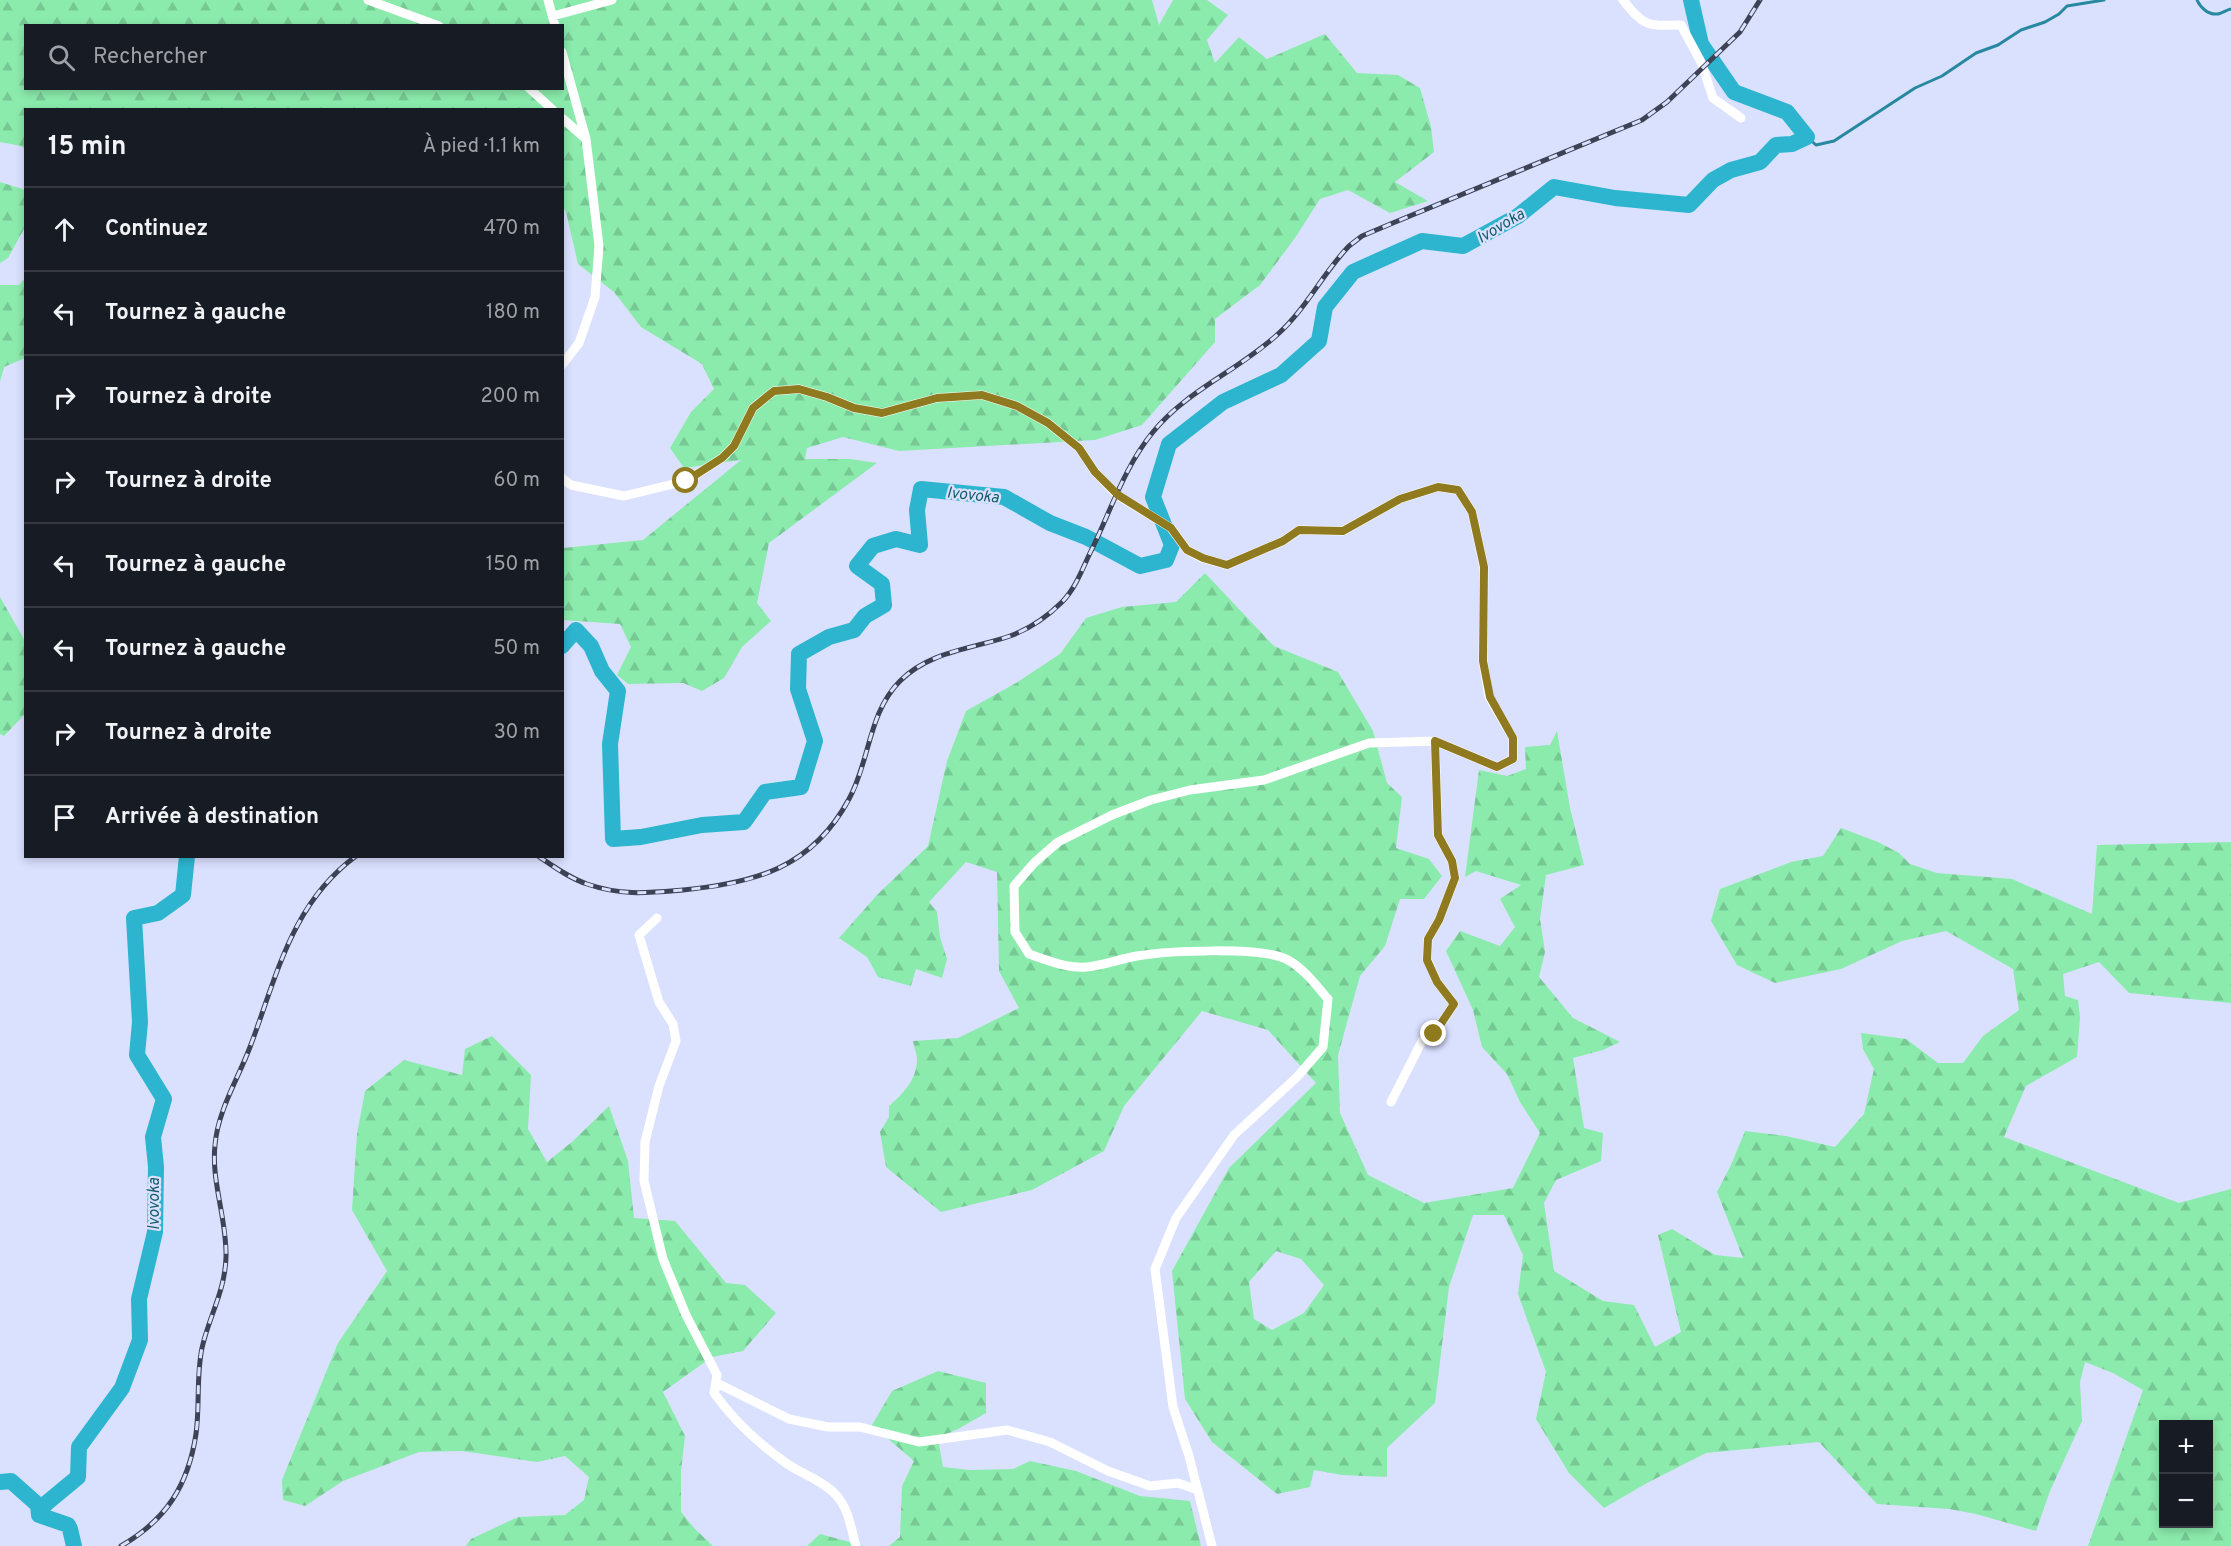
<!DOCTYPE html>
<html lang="fr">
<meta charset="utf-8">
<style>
:root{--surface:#171b24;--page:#20242c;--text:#f1f3f6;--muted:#9ea1a6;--line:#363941}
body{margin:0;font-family:Overpass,sans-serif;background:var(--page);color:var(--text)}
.controls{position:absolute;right:18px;bottom:18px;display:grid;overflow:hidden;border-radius:0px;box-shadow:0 3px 9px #0003}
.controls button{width:54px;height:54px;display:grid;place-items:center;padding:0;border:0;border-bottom:2px solid var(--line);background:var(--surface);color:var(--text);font:30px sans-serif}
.stop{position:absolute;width:18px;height:18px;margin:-14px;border:4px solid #907a20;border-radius:50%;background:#fff}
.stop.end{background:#907a20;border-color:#fff;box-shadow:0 2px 6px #0008}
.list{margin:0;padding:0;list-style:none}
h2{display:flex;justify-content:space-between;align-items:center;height:78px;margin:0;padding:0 24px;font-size:26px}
h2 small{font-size:20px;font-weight:400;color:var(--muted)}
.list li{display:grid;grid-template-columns:39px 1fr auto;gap:18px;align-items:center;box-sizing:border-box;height:84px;padding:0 24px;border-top:2px solid var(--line)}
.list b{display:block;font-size:22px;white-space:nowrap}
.list em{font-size:20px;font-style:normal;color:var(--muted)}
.icon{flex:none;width:33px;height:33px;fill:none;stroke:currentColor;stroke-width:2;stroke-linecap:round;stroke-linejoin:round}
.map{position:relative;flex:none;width:2231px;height:1546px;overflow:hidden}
.search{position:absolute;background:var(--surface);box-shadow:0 3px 9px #0003;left:24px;top:24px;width:540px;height:66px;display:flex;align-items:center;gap:15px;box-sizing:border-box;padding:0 21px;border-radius:0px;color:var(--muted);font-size:22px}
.panel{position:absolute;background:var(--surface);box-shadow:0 3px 9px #0003;left:24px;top:108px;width:540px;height:750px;border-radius:0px}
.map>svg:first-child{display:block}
</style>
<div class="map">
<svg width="2231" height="1546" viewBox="0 0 2231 1546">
<defs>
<pattern id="forest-firs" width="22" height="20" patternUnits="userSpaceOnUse" patternTransform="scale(1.5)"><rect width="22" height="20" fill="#8bebac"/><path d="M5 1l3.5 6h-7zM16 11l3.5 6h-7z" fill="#77c994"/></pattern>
</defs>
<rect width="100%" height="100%" fill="#dae1ff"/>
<!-- forest -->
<path fill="url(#forest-firs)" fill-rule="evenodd" d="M0 0H1152L1159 25 1173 0H1207L1228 15 1207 40 1215 63 1239 37 1267 59 1325 34 1357 73 1398 75 1420 88 1431 127 1434 152 1395 182 1428 201 1390 213 1348 190 1320 199 1295 238 1260 285 1215 319V342L1142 425 1095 440 899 451 843 437 807 448 805 459H850L877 463 769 543 757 603 771 621 742 647 724 678 702 691 683 683 628 684 617 675 631 647 620 624 563 620V548L643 540 741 460 684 468 670 448 691 412 714 389 702 364 641 327 614 292 578 264 566 212 563 207 562 110H26L25 149 21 146 0 142ZM26 26H562V88H26Z
M0 182 26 190 25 227 8 258 0 263Z
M25 278V358L4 367 0 382V285H19Z
M1205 573 1274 646 1338 672 1373 731 1387 783 1402 797 1396 848 1429 859 1442 876 1424 899H1400L1385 946 1360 976 1338 1055 1340 1113 1368 1175 1424 1203 1513 1188 1540 1133 1520 1102 1507 1074 1482 1047 1473 1010 1446 951 1460 931 1500 946 1515 927 1500 899 1521 885 1476 871 1465 877 1479 770 1507 776 1526 769 1525 747 1550 745 1557 731 1570 808 1584 865 1546 875 1540 919 1545 952 1539 977 1573 1018 1620 1042 1603 1050 1573 1058 1584 1128 1603 1133 1601 1161 1556 1180 1544 1203 1554 1271 1603 1301 1634 1305 1655 1347 1681 1332 1658 1235 1672 1229 1715 1255 1743 1258 1717 1192 1731 1165 1745 1131 1786 1136 1835 1147 1864 1114 1874 1069 1863 1049 1861 1033 1906 1039 1938 1063H1963L1983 1036 2019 1010 2013 969 1946 931 1902 941 1841 969 1775 983 1737 965 1711 921 1720 889 1791 862 1823 856 1841 828 1878 842 1899 853 1910 864 1937 873 2012 879 2092 914 2097 845 2231 842V1003L2129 993 2099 962 2063 974 2065 996 2078 1000 2080 1018 2077 1057 2026 1086 2004 1137 2179 1203 2231 1189V1546H2088L2143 1390 2113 1373 2085 1362 2080 1382 2082 1421 2050 1491 2036 1531 1976 1514 1949 1509 1877 1504 1819 1442 1706 1453 1647 1483 1604 1508 1569 1473 1536 1419 1546 1372 1518 1294 1523 1255 1504 1215H1473L1449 1287 1435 1403 1387 1448V1477L1342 1475 1314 1470 1310 1487 1277 1494 1212 1442 1185 1399 1172 1271 1229 1168 1316 1083 1268 1030 1202 1011 1124 1106 1104 1151 1032 1190 941 1212 886 1167 880 1132 889 1117V1106C903 1094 917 1079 917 1060 917 1054 914 1047 913 1041L958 1038 1019 1008 999 971 997 872 966 862 929 902 937 912 940 937 947 959 942 978 916 969 911 986 878 977 867 957 839 938 877 895 928 846 947 761 966 711 1016 683 1060 654 1086 618 1122 607 1176 602ZM1276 1251 1301 1259 1324 1285 1304 1313 1272 1330 1254 1319 1249 1282ZM2164 1424H2208V1524H2164Z
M0 597 25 641V714L4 736 0 734Z
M492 1036 531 1075 528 1129 547 1162 573 1141 609 1106 628 1161 634 1218 675 1221 726 1283 745 1285 776 1313 743 1351 712 1357 663 1392 685 1436 681 1471V1512L695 1529 713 1546H466L471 1539 518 1517 565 1515 584 1500 589 1477 565 1456 537 1462 462 1451 419 1452 343 1481 305 1506 283 1500 282 1480 338 1343 387 1271 352 1210 357 1134 365 1091 404 1060 462 1075 465 1049Z
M938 1371 986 1383V1413L960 1428 938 1438 943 1467 969 1470 1013 1469 1030 1461 1076 1471 1140 1496 1190 1501 1201 1546H889L900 1537 902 1486 914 1461 872 1425 892 1391Z
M820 1534 864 1546H807Z"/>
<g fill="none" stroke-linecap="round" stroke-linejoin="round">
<!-- stream -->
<path stroke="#27889f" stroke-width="3" d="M2197 0C2200 7 2208 15 2217 14 2221 14 2226 10 2231 9
M1807 137 1816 145 1834 141 1915 88 1942 76 1976 53 1998 45 2021 30 2045 22 2059 14 2067 6 2104 0"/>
<!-- river -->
<path stroke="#2db5cf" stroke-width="16" d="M562 646 576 630 591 646 602 671 618 691 610 744 613 839 641 837 702 825 744 822 765 792 801 787 815 741 798 689 799 654 829 637 854 630 865 616 884 605 882 584 857 566 873 546 896 539 920 545 917 510 921 489 1004 497 1050 523 1086 537 1140 566 1166 560 1172 545 1153 497 1169 444 1223 402 1281 375 1319 341 1325 307 1353 272 1422 241 1463 246 1518 216 1554 187 1615 198 1689 205 1713 180 1731 170 1760 162 1776 145 1792 144 1807 137 1787 112 1734 92 1701 44 1691 0
M0 1482 11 1481 38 1505 43 1506 78 1477 79 1447 122 1388 140 1340 139 1299 155 1232 156 1167 153 1137 164 1099 137 1055 140 1022 134 918 158 913 183 895 187 856
M38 1505 39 1515 68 1525 70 1529 74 1546"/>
<!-- street -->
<path stroke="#fff" stroke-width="9" d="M368 0 439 26
M548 0 555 26
M1623 0C1644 27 1647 26 1681 25L1701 62 1713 98 1741 118
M553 16 612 0
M562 52 586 139 599 246 595 297 579 343 562 365
M529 88 553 110
M562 118 586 139
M562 478 571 485 624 496 686 481 722 458 734 446 753 408 774 391 799 389 827 397 854 408 882 413 937 398 982 395 1017 406 1048 423 1079 448 1095 472 1117 495 1171 528 1187 550 1202 558 1227 565 1283 541 1299 530 1343 531 1400 499 1438 487 1458 490 1472 512 1484 568 1483 661 1489 697 1513 738V759L1497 767 1435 741 1369 743 1264 780 1190 790 1151 800 1112 815 1058 842 1034 863 1014 886 1015 932 1029 954C1046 960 1068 969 1087 967 1104 965 1120 959 1137 956 1167 951 1263 946 1288 960 1304 969 1316 985 1328 999L1323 1047 1297 1077 1234 1135 1176 1218 1155 1269 1173 1407 1189 1456 1212 1546
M657 918 639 935 659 1002 673 1024 676 1041 659 1086 645 1142 644 1181 663 1259 686 1315 717 1375 714 1393C734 1421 758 1443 786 1463 800 1473 825 1482 836 1495 849 1509 851 1529 856 1546
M1391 1102 1422 1041 1434 1034 1454 1004 1437 982 1427 959 1428 939 1439 920 1455 878 1452 861 1438 835 1435 741
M715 1390 717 1386 721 1385 789 1419 828 1427H860L919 1442 1007 1430 1050 1442 1108 1471 1150 1486 1178 1483 1198 1490"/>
<!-- rail casing -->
<g stroke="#3d4255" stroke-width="5">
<path id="rail" d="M538 856C553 866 569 878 587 884 622 896 647 893 683 890 755 883 812 868 849 799 870 761 868 713 900 681 930 651 972 649 1010 636 1029 629 1047 617 1062 602 1075 589 1082 570 1090 553 1110 513 1124 467 1153 432 1186 391 1239 370 1278 334 1306 309 1323 273 1349 246L1362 236 1388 225 1642 120 1667 102 1740 32 1760 0
M121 1546C166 1520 188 1486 196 1434 200 1405 196 1377 202 1348 209 1316 225 1292 226 1257 227 1219 211 1182 215 1145 218 1110 238 1079 250 1047 277 976 291 904 356 856"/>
</g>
<!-- rail -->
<use href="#rail" stroke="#dae1ff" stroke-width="3" stroke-dasharray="9" stroke-linecap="butt"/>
</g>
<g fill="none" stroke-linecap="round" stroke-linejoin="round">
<!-- route -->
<path stroke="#907a20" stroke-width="8" d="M686 481 722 458 734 446 753 408 774 391 799 389 827 397 854 408 882 413 937 398 982 395 1017 406 1048 423 1079 448 1095 472 1118 495 1171 528 1187 550 1203 558 1227 565 1283 541 1299 530 1343 531 1400 499 1438 487 1458 490 1472 512 1484 567 1483 661 1490 697 1513 738V759L1497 767 1435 741 1438 835 1452 861 1455 878 1439 920 1428 939 1427 960 1437 982 1454 1004 1434 1034"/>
</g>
<g text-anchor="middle" stroke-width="4.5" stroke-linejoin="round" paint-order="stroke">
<!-- water labels -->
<g font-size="16" font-style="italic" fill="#145c6a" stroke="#dae1ff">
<text transform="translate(1500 225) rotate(-31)" y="6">Ivovoka</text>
<text transform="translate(973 494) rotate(6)" y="6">Ivovoka</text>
<text transform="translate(153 1204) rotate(-90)" y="6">Ivovoka</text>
</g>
</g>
</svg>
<div class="controls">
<button>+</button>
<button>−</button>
</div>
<div class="stop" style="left:686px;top:481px"></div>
<div class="stop end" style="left:1434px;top:1034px"></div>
<div class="search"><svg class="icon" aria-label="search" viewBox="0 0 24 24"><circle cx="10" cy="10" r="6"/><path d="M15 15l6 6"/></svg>Rechercher</div>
<section class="panel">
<h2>15 min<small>À pied · 1.1 km</small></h2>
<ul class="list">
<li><svg class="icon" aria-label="ahead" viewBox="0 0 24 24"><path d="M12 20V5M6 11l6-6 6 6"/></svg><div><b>Continuez</b></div><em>470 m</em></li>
<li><svg class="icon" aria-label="left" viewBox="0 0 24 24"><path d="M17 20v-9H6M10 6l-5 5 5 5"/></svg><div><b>Tournez à gauche</b></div><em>180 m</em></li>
<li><svg class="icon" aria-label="right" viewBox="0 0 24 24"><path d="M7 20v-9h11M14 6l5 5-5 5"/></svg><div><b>Tournez à droite</b></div><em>200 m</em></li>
<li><svg class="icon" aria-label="right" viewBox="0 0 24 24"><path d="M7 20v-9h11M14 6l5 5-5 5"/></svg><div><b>Tournez à droite</b></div><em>60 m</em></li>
<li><svg class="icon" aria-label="left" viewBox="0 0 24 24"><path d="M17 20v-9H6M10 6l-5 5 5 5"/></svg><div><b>Tournez à gauche</b></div><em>150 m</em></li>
<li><svg class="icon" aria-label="left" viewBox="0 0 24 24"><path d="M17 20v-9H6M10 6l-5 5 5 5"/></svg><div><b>Tournez à gauche</b></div><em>50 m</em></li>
<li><svg class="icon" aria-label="right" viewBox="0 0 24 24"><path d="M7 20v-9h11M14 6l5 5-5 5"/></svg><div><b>Tournez à droite</b></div><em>30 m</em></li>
<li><svg class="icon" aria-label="arrive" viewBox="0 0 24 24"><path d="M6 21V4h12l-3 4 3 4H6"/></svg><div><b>Arrivée à destination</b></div></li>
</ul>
</section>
</div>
